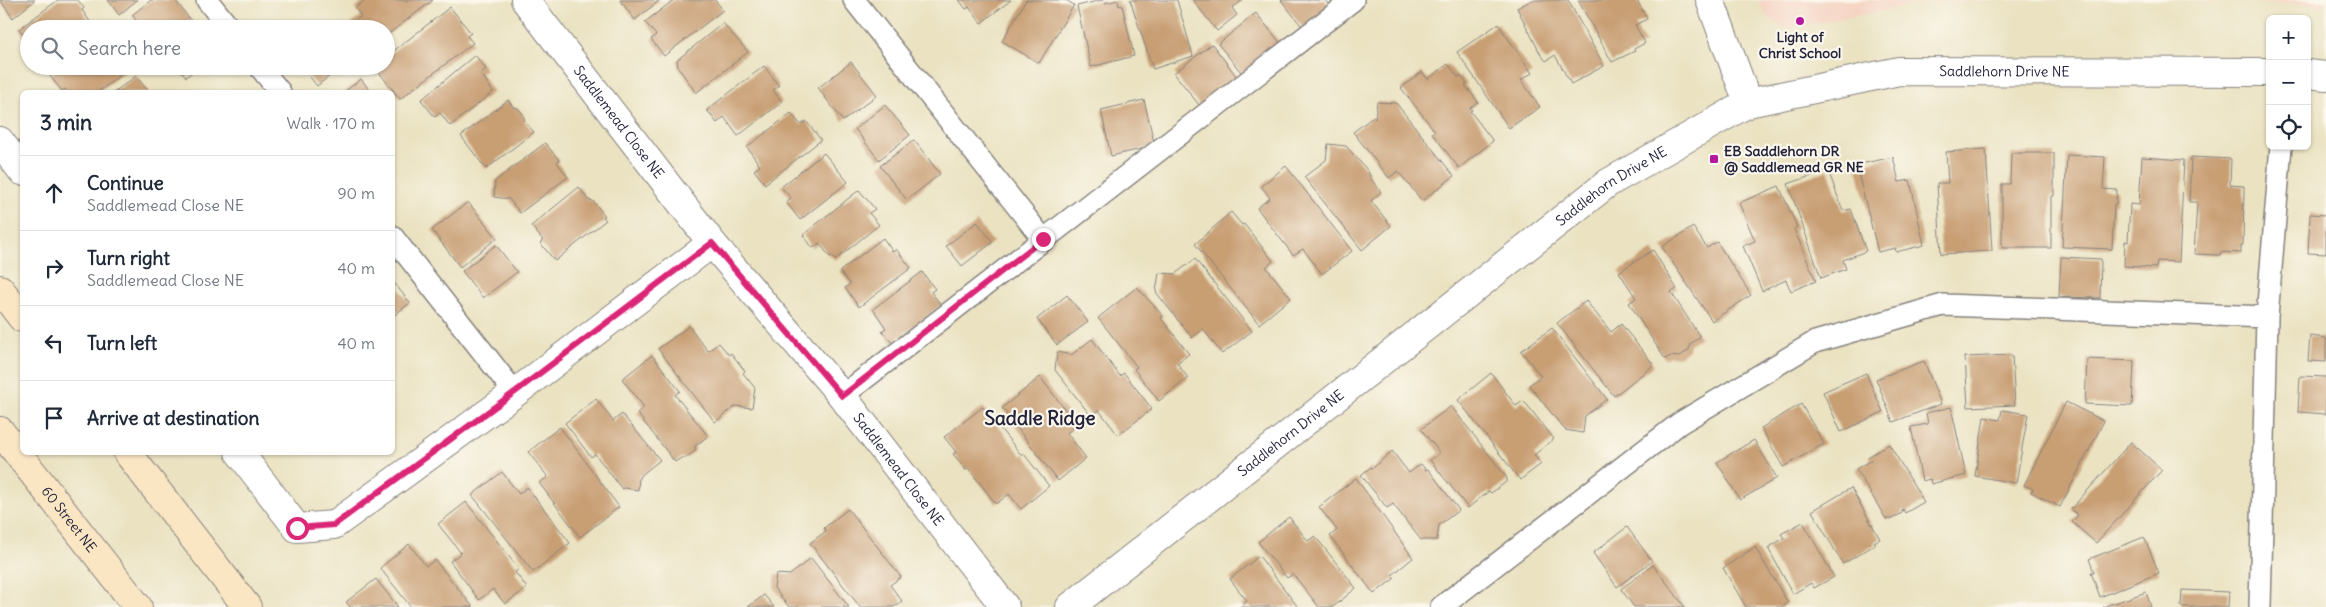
<!DOCTYPE html>
<meta charset="utf-8">
<style>
:root{--surface:#fff;--page:#f6f6f7;--text:#1f2937;--muted:#747a83;--line:#e0e1e3}
body{margin:0;font-family:Delius,sans-serif;background:var(--page);color:var(--text)}
.controls{position:absolute;right:15px;top:15px;display:grid;overflow:hidden;border-radius:8px;box-shadow:0 1px 4px #0004}
.controls button{width:45px;height:45px;display:grid;place-items:center;padding:0;border:0;border-bottom:1px solid var(--line);background:var(--surface);color:var(--text);font:25px sans-serif}
.stop{position:absolute;width:15px;height:15px;margin:-11px;border:4px solid #db2777;border-radius:50%;background:#fff}
.stop.end{background:#db2777;border-color:#fff;box-shadow:0 1px 5px #0008}
.list{margin:0;padding:0;list-style:none}
h2{display:flex;justify-content:space-between;align-items:center;height:65px;margin:0;padding:0 20px;font-size:21px}
h2 small{font-size:16px;font-weight:400;color:var(--muted)}
.list li{display:grid;grid-template-columns:32px 1fr auto;gap:15px;align-items:center;box-sizing:border-box;height:75px;padding:0 20px;border-top:1px solid var(--line)}
.list b{display:block;font-size:19px;white-space:nowrap}
.list p{margin:0;font-size:16px;white-space:nowrap;color:var(--muted)}
.list em{font-size:16px;font-style:normal;color:var(--muted)}
.icon{flex:none;width:28px;height:28px;fill:none;stroke:currentColor;stroke-width:2;stroke-linecap:round;stroke-linejoin:round}
.map{position:relative;flex:none;width:2326px;height:607px;overflow:hidden}
.search{position:absolute;background:var(--surface);box-shadow:0 1px 4px #0004;left:20px;top:20px;width:375px;height:55px;display:flex;align-items:center;gap:12px;box-sizing:border-box;padding:0 18px;border-radius:28px;color:var(--muted);font-size:19px}
.panel{position:absolute;background:var(--surface);box-shadow:0 1px 4px #0004;left:20px;top:90px;width:375px;height:365px;border-radius:8px}
.map>svg:first-child{display:block}
</style>
<div class="map">
<svg width="2326" height="607" viewBox="0 0 2326 607">
<rect width="100%" height="100%" fill="#fbf7ec"/>
<filter id="ink" filterUnits="userSpaceOnUse"><feTurbulence type="fractalNoise" baseFrequency=".02" numOctaves="2"/><feDisplacementMap in="SourceGraphic" scale="10" xChannelSelector="R" yChannelSelector="G"/><feConvolveMatrix kernelMatrix="1 2 1 2 8 2 1 2 1" color-interpolation-filters="sRGB"/></filter>
<filter id="wash" filterUnits="userSpaceOnUse"><feTurbulence type="fractalNoise" baseFrequency=".0096" numOctaves="4" result="noise"/><feDisplacementMap in="SourceGraphic" scale="20" xChannelSelector="R" yChannelSelector="G"/><feGaussianBlur stdDeviation="1.12" result="paint"/><feColorMatrix in="noise" values="0 0 0 0 0 0 0 0 0 0 0 0 0 0 0 0 0 1.4 0 .05"/><feComposite in="paint" operator="in"/></filter>
<g filter="url(#wash)">
<rect width="100%" height="100%" fill="#eae2c1"/>
<!-- built -->
<path fill="#f5d3c2" d="M1759 0H2005L1924 3 1785 29 1764 14Z
M2168 0H2326V5Z"/>
<g id="blocks">
<!-- building -->
<path fill="#c89e73" d="M0 0H35L13 18Z
M58 0H78L84 8 82 10 95 29H29V42L19 29Z
M108 0H137L119 15Z
M151 0H175L192 22 184 29H143L132 15Z
M366 0H433L386 36V29H345L361 16 355 8Z
M620 0H660L635 20Z
M674 0H715L723 10 664 56 651 39 656 35 645 22Z
M959 0H1011L981 23 969 7 966 9Z
M1026 0H1066L1074 5 1039 63 1002 41Z
M1102 0 1105 3 1118 0 1119 6 1122 5 1134 56 1091 67 1077 6Z
M1130 0H1177L1193 56 1153 69Z
M1193 0H1243L1232 8 1237 15 1217 31Z
M1281 0H1325L1331 8 1304 29Z
M1532 0H1568L1604 66 1571 84 1555 55 1546 61 1541 55 1517 8Z
M1578 0H1637L1647 19 1635 25 1645 43 1634 49 1635 51 1612 62Z
M450 7 471 33 467 36 473 43 400 99 374 66H386V57Z
M1256 13 1283 46 1245 77 1218 44Z
M723 23 748 52 696 93 678 67 677 60Z
M1498 24 1532 73 1521 80 1540 107 1509 128 1457 52Z
M1212 44 1240 81 1203 110 1174 73Z
M475 55 486 69 481 73 493 92 450 126 440 113 435 117 421 100Z
M851 62 877 95 843 121 818 88Z
M1448 64 1458 77 1461 76 1467 84 1465 85 1478 102 1470 108 1472 110 1470 111 1493 141 1459 168 1432 133 1435 131 1401 88 1422 72 1428 79Z
M62 66H123L126 71 98 92H68L65 89 62 91 50 76Z
M177 66H200L186 77Z
M301 66H342L317 86Z
M764 66 779 86 773 90 782 102 738 136 724 117 717 123 707 110Z
M136 76 149 92H114Z
M361 79 371 92H344Z
M508 100 513 107 518 108 523 114 525 122 534 132 486 169 461 136Z
M1144 100 1155 146 1111 156 1101 110Z
M1377 102 1396 103 1454 176 1422 201 1398 171 1389 178 1353 132 1373 117 1375 119Z
M885 105 910 135 879 160 855 129Z
M791 113 801 125 806 121 821 140 765 184 754 170 760 166 747 147Z
M914 140 940 174 907 200 880 166Z
M545 143 559 160 557 162 568 177 520 213 509 199 494 197 495 181Z
M1328 144 1346 146 1368 171 1371 179 1381 192 1371 201 1391 226 1362 250 1304 177 1326 160Z
M1986 149 1992 251 1941 254 1937 183H1948L1946 152Z
M824 153 848 182 800 220 786 202 791 198 781 187Z
M2011 153H2054V196H2051V248H2002V184H2010Z
M2067 155 2105 157 2103 189 2117 190 2116 204H2114L2112 249 2062 247Z
M1893 157 1899 182 1910 180 1924 245 1896 252 1895 248 1878 252 1856 165Z
M2142 157 2184 160 2179 262 2157 261 2156 268 2124 266 2125 241 2128 242 2130 204 2139 205Z
M2191 157 2231 159 2230 185 2244 186 2243 245H2241V253L2221 252 2220 255 2194 254 2197 202H2189Z
M1286 166 1352 251 1322 274 1303 249 1293 255 1257 208 1270 198 1261 186Z
M1828 170 1843 211 1851 209 1866 251 1843 260 1846 269 1821 278 1788 184Z
M1779 186 1797 227 1794 229 1816 281 1791 291 1786 280 1762 291 1743 246 1755 241 1739 203Z
M579 187 588 200 593 201 605 216 603 217 606 220 555 261 540 243 543 240 531 226Z
M859 190 875 209 869 213 879 225 835 260 831 256 830 257 819 243 813 248 803 235Z
M468 202 497 238 460 267 432 230Z
M1231 212 1242 225 1244 224 1273 261 1266 267 1291 298 1259 324 1195 244Z
M2310 214 2326 215V254L2308 253Z
M977 222 993 242 962 266 946 246Z
M1693 227 1707 248 1717 242 1751 295 1712 321 1662 247Z
M883 238 893 252 896 249 911 268 859 307 845 288 850 284 840 271Z
M496 245 517 272 483 298 462 271Z
M1653 250 1677 289 1671 292 1700 337 1690 344 1689 350 1679 357 1671 356 1665 359 1629 303 1636 298 1619 272Z
M2061 257 2101 259 2100 298 2059 297Z
M1195 259 1252 331 1222 354 1203 329 1192 338 1156 292 1159 273 1175 274Z
M922 272 935 289 931 292 941 305 892 343 882 331 886 328 873 309Z
M392 280 410 303 392 317Z
M1137 287 1163 316 1161 318 1189 354 1177 363 1188 378 1159 401 1134 369 1137 367 1098 318Z
M1067 295 1088 322 1057 345 1037 319Z
M1586 301 1611 332 1621 324 1654 365 1614 396 1557 323Z
M689 326 708 351 719 343 729 355 731 353 745 371 743 373 755 388 752 408 736 406 715 422 658 349Z
M1552 328 1607 399 1585 416 1583 433 1565 430 1529 385 1541 376 1521 351Z
M2310 336 2326 338V362L2308 361Z
M1092 339 1120 376 1124 373 1152 409 1118 435 1099 410 1091 416 1055 370 1057 352 1071 355Z
M652 355 680 391 675 395 708 436 695 446V451L686 458H681L675 462 637 413 644 407 622 379Z
M2012 355 2015 405 1968 407 1965 357Z
M2087 359 2134 361 2132 406 2085 404Z
M1924 361 1941 404 1893 422 1876 379Z
M1491 373 1516 406 1523 401 1528 406 1554 439 1534 455 1541 464 1520 480 1458 400Z
M1866 373 1883 412 1841 432 1823 392Z
M2300 376 2326 377V414L2298 412Z
M1040 377 1077 425 1067 433 1086 458 1058 481 1002 408Z
M596 399 613 421 622 414 660 460 639 477 638 490 624 488 622 489 595 454 591 457 565 423Z
M2066 402 2104 421 2060 507 2031 492 2033 489 2024 485Z
M1801 404 1824 444 1783 467 1761 428Z
M1451 406 1507 478 1506 482 1491 493 1489 491 1468 508 1430 460 1440 453 1421 429Z
M983 407 1022 456 1024 454 1049 486 1021 509 1009 494 996 504 968 468 966 470 953 454 956 452 944 437Z
M1951 407 1966 475 1931 484 1930 479 1922 481 1911 427 1928 424 1926 413Z
M2002 410 2028 414 2016 483 1975 476 1984 417 2000 420Z
M560 427 619 507 580 537 539 483 548 477 528 452Z
M1754 440 1777 478 1740 500 1717 462Z
M2131 442 2162 470 2096 543 2072 522 2078 515 2071 509Z
M1889 444 1924 502 1905 513 1903 509 1902 513 1892 519H1886L1856 469 1871 460 1868 457Z
M1392 451 1409 473 1421 464 1426 470 1428 469 1459 510 1439 525 1437 540H1421L1393 504 1387 508 1361 475 1371 467 1372 469Z
M502 472 519 494 527 487 570 543 533 572 472 495Z
M1356 478 1413 558 1392 575 1395 578 1374 594 1330 536 1337 530 1319 507Z
M1851 488 1880 539 1874 542 1876 544 1843 564 1812 511Z
M466 502 519 569 515 572 527 588 505 604 493 589 479 600 450 561 461 553 438 524Z
M848 509 901 577 890 585 902 601 894 607H860L810 543 826 531 824 528Z
M1289 517 1308 541 1315 536 1356 588 1333 607H1319L1293 574 1287 578 1258 542Z
M1803 522 1834 577 1814 588 1811 583 1793 594 1768 548 1784 538 1781 534Z
M1627 527 1652 561 1617 587 1593 553Z
M2144 537 2159 573 2100 597 2091 572H2094L2089 559Z
M409 544 426 566 435 560 473 607H411L380 568Z
M1755 547 1788 603 1782 607H1746L1723 568Z
M1259 556 1298 607H1240L1247 601 1230 579Z
M811 558 849 607H789L774 588 776 574 790 575Z
M1653 565 1685 607H1634L1621 589Z
M376 579 398 607H350L346 602Z
M2182 590 2229 592 2228 607H2181Z
M2146 592 2151 607H2103Z
M764 595 774 607H748Z"/>
</g>
</g>
<g filter="url(#ink)">
<use href="#blocks" fill-opacity="0" stroke="#86827e" stroke-width="1"/>
<g fill="none" stroke-linecap="round" stroke-linejoin="round">
<!-- lane casing -->
<g stroke="#86827e" stroke-width="24">
<path id="lane" d="M207 0 230 29
M854 0 1043 239
M259 66 280 92
M392 236 515 393
M842 396 1353 0
M1441 607 1680 423 1815 342 1943 305 2267 317
M2260 607 2267 317 2281 146"/>
</g>
<!-- street casing -->
<g stroke="#86827e" stroke-width="30">
<g id="street">
<path id="s1" d="M525 0 712 243 842 396 1005 607"/>
<path d="M1710 0 1748 103"/>
<path d="M2307 74 2326 76"/>
<path d="M0 141 22 171"/>
<path d="M239 452 297 528 334 525 515 393 712 243"/>
<path id="s2" d="M1070 607 1608 183 1748 103 1899 71 2270 72"/>
</g>
</g>
<!-- secondary casing -->
<g stroke="#86827e" stroke-width="30">
<g id="secondary">
<path d="M0 289 22 318"/>
<path id="s3" d="M0 431 138 607"/>
<path d="M127 452 247 607"/>
</g>
</g>
<!-- lane -->
<use href="#lane" stroke="#fff" stroke-width="21"/>
<!-- street -->
<use href="#street" stroke="#fff" stroke-width="28"/>
<!-- secondary -->
<use href="#secondary" stroke="#fbe6c4" stroke-width="28"/>
</g>
</g>
<g fill="none" stroke-linecap="round" stroke-linejoin="round" filter="url(#ink)">
<!-- route -->
<path stroke="#db2777" stroke-width="6" d="M297 528 334 525 515 392 712 243 842 396 1043 239"/>
</g>
<!-- markers -->
<g fill="#b5179e" stroke="#fbf7ec" stroke-width="2">
<circle cx="1800" cy="21" r="5"/>
<rect x="1709" y="154" width="10" height="10" rx="2.5"/>
</g>
<g text-anchor="middle" stroke-width="4.5" stroke-linejoin="round" paint-order="stroke">
<!-- poi labels -->
<g font-size="14" font-weight="bold" fill="#22223b" stroke="#fbf7ec">
<text x="1800" y="42">Light of<tspan x="1800" dy="16">Christ School</tspan></text>
<text x="1724" y="156" text-anchor="start">EB Saddlehorn DR<tspan x="1724" dy="16">@ Saddlemead GR NE</tspan></text>
</g>
<!-- street labels -->
<g font-size="14" fill="#22223b" stroke="#fbf7ec">
<text dy="5" stroke="none"><textPath href="#s2" startOffset="1106">Saddlehorn Drive NE</textPath></text>
<text dy="5" stroke="none"><textPath href="#s1" startOffset="154">Saddlemead Close NE</textPath></text>
<text dy="5" stroke="none"><textPath href="#s2" startOffset="686">Saddlehorn Drive NE</textPath></text>
<text dy="5" stroke="none"><textPath href="#s2" startOffset="281">Saddlehorn Drive NE</textPath></text>
<text dy="5" stroke="none"><textPath href="#s1" startOffset="600">Saddlemead Close NE</textPath></text>
<text dy="5" stroke="none"><textPath href="#s3" startOffset="112">60 Street NE</textPath></text>
</g>
<!-- district labels -->
<g font-size="19" font-weight="bold" fill="#22223b" stroke="#fbf7ec">
<text x="1040" y="425">Saddle Ridge</text>
</g>
</g>
</svg>
<div class="controls">
<button>+</button>
<button>−</button>
<button><svg class="icon" aria-label="locate" viewBox="0 0 24 24"><circle cx="12" cy="12" r="6"/><path d="M12 2v4M12 18v4M2 12h4M18 12h4"/></svg></button>
</div>
<div class="stop" style="left:297px;top:528px"></div>
<div class="stop end" style="left:1043px;top:239px"></div>
<div class="search"><svg class="icon" aria-label="search" viewBox="0 0 24 24"><circle cx="10" cy="10" r="6"/><path d="M15 15l6 6"/></svg>Search here</div>
<section class="panel">
<h2>3 min<small>Walk · 170 m</small></h2>
<ul class="list">
<li><svg class="icon" aria-label="ahead" viewBox="0 0 24 24"><path d="M12 20V5M6 11l6-6 6 6"/></svg><div><b>Continue</b><p>Saddlemead Close NE</p></div><em>90 m</em></li>
<li><svg class="icon" aria-label="right" viewBox="0 0 24 24"><path d="M7 20v-9h11M14 6l5 5-5 5"/></svg><div><b>Turn right</b><p>Saddlemead Close NE</p></div><em>40 m</em></li>
<li><svg class="icon" aria-label="left" viewBox="0 0 24 24"><path d="M17 20v-9H6M10 6l-5 5 5 5"/></svg><div><b>Turn left</b></div><em>40 m</em></li>
<li><svg class="icon" aria-label="arrive" viewBox="0 0 24 24"><path d="M6 21V4h12l-3 4 3 4H6"/></svg><div><b>Arrive at destination</b></div></li>
</ul>
</section>
</div>
